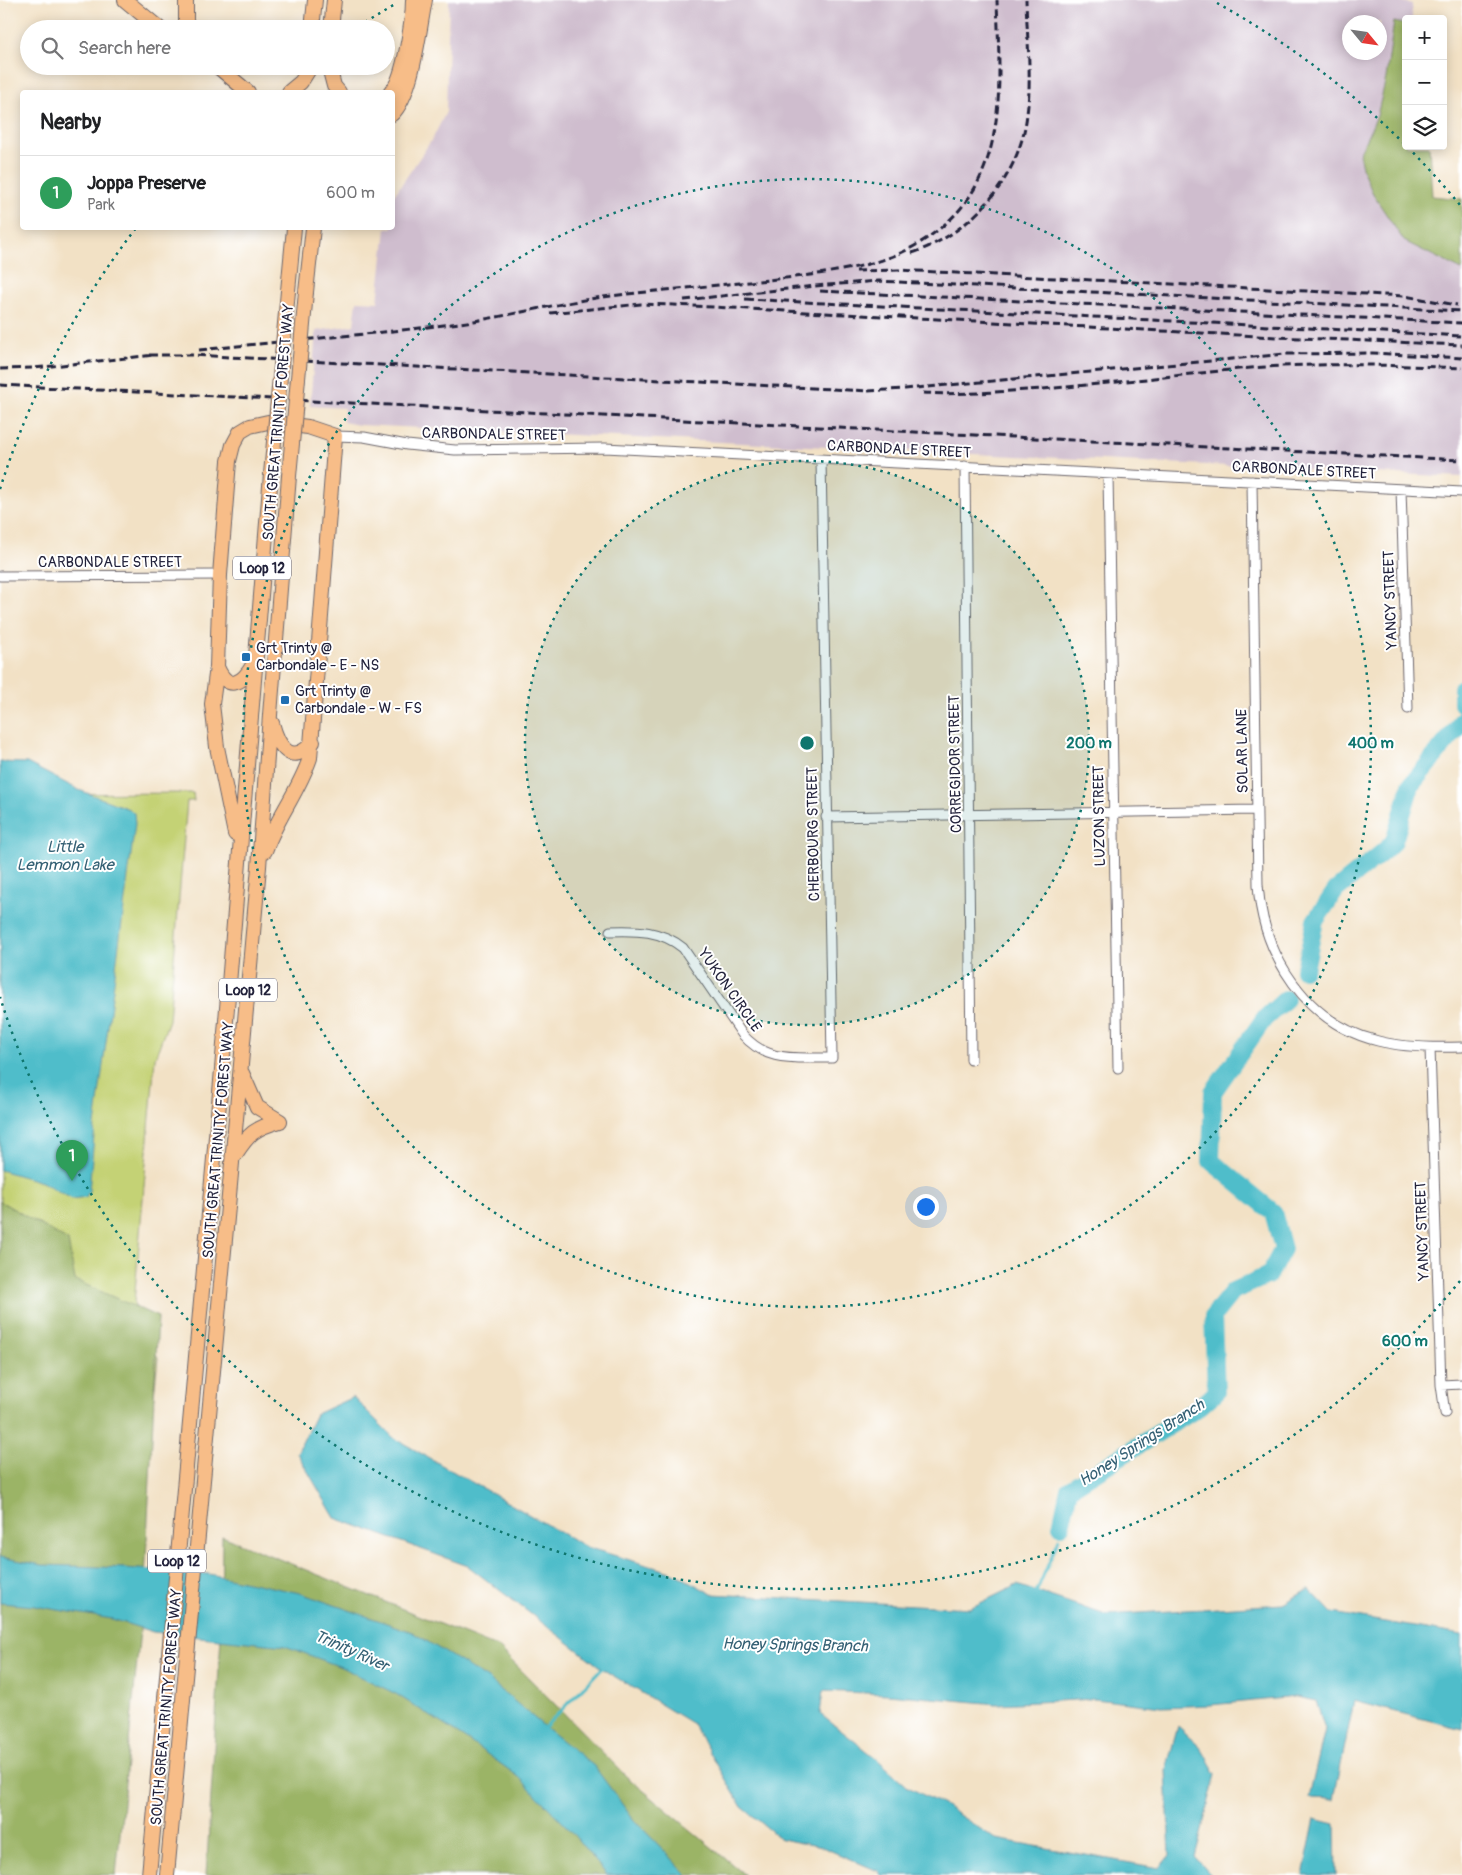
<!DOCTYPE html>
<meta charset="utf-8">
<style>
:root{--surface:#fff;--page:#f6f6f6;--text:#202124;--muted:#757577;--line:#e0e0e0;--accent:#db2777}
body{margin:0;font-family:Pangolin,sans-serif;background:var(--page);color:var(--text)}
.controls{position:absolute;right:15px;top:15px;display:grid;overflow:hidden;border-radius:5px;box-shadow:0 2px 12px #0003}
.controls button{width:45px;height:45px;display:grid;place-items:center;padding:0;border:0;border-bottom:1px solid var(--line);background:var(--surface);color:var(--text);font:25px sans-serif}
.compass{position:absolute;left:1342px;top:15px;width:45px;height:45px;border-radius:50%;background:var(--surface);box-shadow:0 2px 12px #0003;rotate:119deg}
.you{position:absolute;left:925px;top:1206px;width:18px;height:18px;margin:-12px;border:4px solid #fff;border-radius:50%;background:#1a73e8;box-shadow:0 0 0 8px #1a73e833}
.badge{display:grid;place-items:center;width:32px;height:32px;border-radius:50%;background:var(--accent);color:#fff;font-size:16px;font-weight:700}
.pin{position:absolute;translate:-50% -41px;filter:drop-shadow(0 1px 2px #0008)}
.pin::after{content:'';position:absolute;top:26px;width:18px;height:15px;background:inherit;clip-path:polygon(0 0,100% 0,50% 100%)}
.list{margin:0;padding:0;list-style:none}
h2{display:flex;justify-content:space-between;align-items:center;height:65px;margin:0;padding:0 20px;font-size:21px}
h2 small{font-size:16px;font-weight:400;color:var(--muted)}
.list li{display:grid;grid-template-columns:32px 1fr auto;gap:15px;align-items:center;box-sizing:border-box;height:75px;padding:0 20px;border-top:1px solid var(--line)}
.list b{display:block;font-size:19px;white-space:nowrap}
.list p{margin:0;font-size:16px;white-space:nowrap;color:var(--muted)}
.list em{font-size:16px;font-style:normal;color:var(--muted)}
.icon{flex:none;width:28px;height:28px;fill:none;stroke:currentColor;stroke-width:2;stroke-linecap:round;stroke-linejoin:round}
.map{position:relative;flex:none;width:1462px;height:1875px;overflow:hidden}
.search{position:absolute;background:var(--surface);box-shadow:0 2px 12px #0003;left:20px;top:20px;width:375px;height:55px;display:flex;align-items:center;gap:12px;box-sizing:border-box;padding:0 18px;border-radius:28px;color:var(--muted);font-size:19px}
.panel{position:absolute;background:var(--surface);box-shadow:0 2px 12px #0003;left:20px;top:90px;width:375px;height:140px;border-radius:5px}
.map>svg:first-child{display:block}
</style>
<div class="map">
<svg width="1462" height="1875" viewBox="0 0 1462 1875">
<rect width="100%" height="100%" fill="#fff"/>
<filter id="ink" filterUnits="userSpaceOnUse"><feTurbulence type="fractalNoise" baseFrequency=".02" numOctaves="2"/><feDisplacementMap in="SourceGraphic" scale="10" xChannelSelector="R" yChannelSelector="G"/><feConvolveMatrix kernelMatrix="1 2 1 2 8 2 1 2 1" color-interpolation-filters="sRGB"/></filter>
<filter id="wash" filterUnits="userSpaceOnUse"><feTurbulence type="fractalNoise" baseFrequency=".0096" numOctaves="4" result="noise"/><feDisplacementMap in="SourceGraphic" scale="20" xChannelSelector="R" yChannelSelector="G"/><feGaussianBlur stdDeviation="1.12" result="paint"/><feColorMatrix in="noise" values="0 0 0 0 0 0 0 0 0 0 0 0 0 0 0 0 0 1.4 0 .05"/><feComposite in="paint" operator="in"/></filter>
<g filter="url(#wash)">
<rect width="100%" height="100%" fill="#f2e1c5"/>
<!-- industrial -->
<path fill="#cfbdce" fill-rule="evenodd" d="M449 0H1397L1412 4V19H1406V146L1412 229 1462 230V477L359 425 343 422 344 408 310 406 316 331 354 325 357 301 378 302 386 228H392L393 197 433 138 446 112ZM1350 22H1380V52H1350Z"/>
<!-- green -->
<path fill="#c4d274" stroke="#737a58" d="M193 793 194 801H187L169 1020 155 1058 134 1303 158 1358 138 1546 0 1528V794Z"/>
<!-- forest -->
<path fill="#9bb466" stroke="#5e6b50" d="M1394 22 1406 25V146H1429L1432 196 1462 199V270L1404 241 1374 196 1363 171 1359 154 1377 116 1386 78Z
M0 1201 68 1241 75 1280 158 1317 145 1579 116 1875H0Z
M222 1536 499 1648 627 1777 745 1875H206L221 1637Z"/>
<!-- water -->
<path fill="#50bdca" stroke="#397082" d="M0 762 27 763 79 790 129 809 134 813 135 824 95 1125 89 1191 86 1197 72 1199 42 1182 0 1170Z
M353 1397 394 1438 586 1547 674 1573 712 1594 970 1608 1017 1585 1106 1615 1283 1604 1309 1589 1332 1613 1462 1635V1729L1354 1701 1334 1799 1309 1798 1325 1729 1316 1701 1296 1697 1210 1705 1162 1707 1095 1699 997 1704 888 1694 823 1691 820 1714 876 1758 908 1787 945 1806 996 1839 1159 1868 1170 1855 1166 1770 1178 1726 1200 1746 1216 1774 1195 1857 1211 1875H881L878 1871 822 1847 781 1839 742 1807 693 1724 604 1670 468 1566 335 1518 297 1453 316 1414Z
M0 1557 42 1565 125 1568 209 1574 300 1593 412 1632 488 1679 546 1728 594 1766 633 1819 688 1875H607L569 1829 519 1777 466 1739 396 1694 341 1667 285 1646 153 1632 112 1619 34 1606 0 1603Z
M1315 1819 1335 1824 1336 1875H1303Z"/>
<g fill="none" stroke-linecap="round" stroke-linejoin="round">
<!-- stream -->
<path stroke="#50bdca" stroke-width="3" d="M1035 1595 1059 1539
M543 1729 605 1665"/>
<!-- river -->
<path stroke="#50bdca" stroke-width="18" d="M1462 688V704
M1304 970 1306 965 1315 921 1336 890 1383 852 1394 841 1411 785 1457 729 1462 720
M1061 1526 1069 1489 1198 1408 1216 1392 1213 1316 1233 1291 1269 1275 1283 1249 1273 1212 1211 1161 1213 1092 1264 1019 1286 999"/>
</g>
</g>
<g filter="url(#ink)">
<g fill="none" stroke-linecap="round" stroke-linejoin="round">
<!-- minor casing -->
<g stroke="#6b656b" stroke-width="11">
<path id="minor" d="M335 436 364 437 407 445 455 450 605 448 1462 492
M965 466 971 1060
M1108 474 1118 1068
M1252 481 1258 885C1263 956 1307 1024 1378 1041 1405 1048 1434 1048 1462 1047
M1401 489 1408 709
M0 576 220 575
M826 817 1256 810
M610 931C637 930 661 930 683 948L742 1034C768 1064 796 1057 832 1058L821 460
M1430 1048 1441 1385 1445 1413
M1441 1385 1462 1384"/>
</g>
<!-- primary casing -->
<g stroke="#6b656b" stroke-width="16">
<path id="primary" d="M125 0 160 29
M186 0V19L188 29
M312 29 315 0
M331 29 334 0
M217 66 248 92
M329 67 334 86 339 92
M289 92 301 82 308 71
M391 92C404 80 413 19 413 0
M392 114C413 94 419 29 425 0
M288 291 294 228
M306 292 313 228
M217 667C228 692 242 684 253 665
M272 723C278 746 291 768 313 742
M235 834 217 747 212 704 217 667 220 575 229 461 233 445 240 432 250 426 268 422 308 427 335 436 310 758C299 791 276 819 265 851
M242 1073 257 1107 280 1121
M235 1155C249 1133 255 1128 280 1121
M149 1875 221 1081 271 474
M167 1875 259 867 270 715 289 476"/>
</g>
<!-- minor -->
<use href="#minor" stroke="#fff" stroke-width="9"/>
<!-- primary -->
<use href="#primary" stroke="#f7bd88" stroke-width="14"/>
<!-- rail -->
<path stroke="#22223b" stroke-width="3" stroke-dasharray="8 4" stroke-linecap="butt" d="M912 253C972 233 1020 178 1027 114 1032 77 1027 37 1026 0
M856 271 898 270 1404 296 1457 305
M820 291 1462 323
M745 299 1462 336
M684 300 815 286 879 281 1462 311
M550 313 641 304 674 305 1276 337 1462 345
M199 350C291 340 383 334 474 321 517 314 560 303 603 297 658 290 713 286 768 280 811 275 855 271 896 255 920 245 944 228 961 208 1008 151 999 70 997 0
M149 355H193L868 391 905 389 1286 354 1373 353 1462 358
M0 369 34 368 154 355
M0 385 1462 460
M923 393C959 395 994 392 1029 390 1099 385 1169 376 1239 369 1314 362 1388 365 1462 368"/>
<!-- primary-bridge casing -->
<g stroke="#6b656b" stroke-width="16" stroke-linecap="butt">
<path id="primary-bridge" d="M271 474 288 291
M289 476 306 292"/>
</g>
<!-- primary-bridge -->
<use href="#primary-bridge" stroke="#f7bd88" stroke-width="14"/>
</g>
</g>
<!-- distance rings -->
<circle cx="807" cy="743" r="282" fill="#0f766e" fill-opacity=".12"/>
<g fill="none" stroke="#0f766e" stroke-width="2.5" stroke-dasharray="2.5 5">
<circle cx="807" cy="743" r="282"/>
<circle cx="807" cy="743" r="564"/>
<path d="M1460 1281A846 846 0 0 1 0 997M0 489A846 846 0 0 1 136 228M359 26A846 846 0 0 1 397 3M1217 3A846 846 0 0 1 1460 205"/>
</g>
<!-- markers -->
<g fill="#1f6fb2" stroke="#fff" stroke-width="2">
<rect x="241" y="652" width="10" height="10" rx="2.5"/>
<rect x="280" y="695" width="10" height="10" rx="2.5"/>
</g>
<g text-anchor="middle" stroke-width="4" stroke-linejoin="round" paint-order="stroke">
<!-- shield labels -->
<g fill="#fff" stroke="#646476" stroke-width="1">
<rect x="233" y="556.5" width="58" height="23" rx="4"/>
<rect x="219" y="978.5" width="58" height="23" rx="4"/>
<rect x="148" y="1549.5" width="58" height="23" rx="4"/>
</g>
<g font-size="14" font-weight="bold" fill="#22223b">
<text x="262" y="573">Loop 12</text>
<text x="248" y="995">Loop 12</text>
<text x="177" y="1566">Loop 12</text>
</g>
<!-- street labels -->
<g font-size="15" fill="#22223b" stroke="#fff">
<text transform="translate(278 422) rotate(-85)" y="5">SOUTH GREAT TRINITY FOREST WAY</text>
<text transform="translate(494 434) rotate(1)" y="5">CARBONDALE STREET</text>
<text transform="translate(899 449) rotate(3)" y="5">CARBONDALE STREET</text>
<text transform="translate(1304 470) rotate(3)" y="5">CARBONDALE STREET</text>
<text x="110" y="567">CARBONDALE STREET</text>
<text transform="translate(1390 600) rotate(-92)" y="5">YANCY STREET</text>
<text transform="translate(1242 751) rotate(-91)" y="5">SOLAR LANE</text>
<text transform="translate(955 764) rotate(-91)" y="5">CORREGIDOR STREET</text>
<text transform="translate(1099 816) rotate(-91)" y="5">LUZON STREET</text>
<text transform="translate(813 834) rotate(-91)" y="5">CHERBOURG STREET</text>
<text transform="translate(730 990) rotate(55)" y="5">YUKON CIRCLE</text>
<text transform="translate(218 1140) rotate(-85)" y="5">SOUTH GREAT TRINITY FOREST WAY</text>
<text transform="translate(1422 1231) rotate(-92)" y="5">YANCY STREET</text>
<text transform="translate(166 1707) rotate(-85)" y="5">SOUTH GREAT TRINITY FOREST WAY</text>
</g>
<!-- poi labels -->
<g font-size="15" fill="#22223b" stroke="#fff" text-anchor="start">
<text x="256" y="653">Grt Trinty @<tspan x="256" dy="17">Carbondale - E - NS</tspan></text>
<text x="295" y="696">Grt Trinty @<tspan x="295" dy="17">Carbondale - W - FS</tspan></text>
</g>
<!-- water labels -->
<g font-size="16" font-style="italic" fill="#346074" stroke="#fff">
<text x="65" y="852">Little<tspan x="65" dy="18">Lemmon Lake</tspan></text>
<text transform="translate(1141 1442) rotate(-33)" y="6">Honey Springs Branch</text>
<text transform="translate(795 1644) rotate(1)" y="6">Honey Springs Branch</text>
<text transform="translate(352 1650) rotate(24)" y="6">Trinity River</text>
</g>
</g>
<circle cx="807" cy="743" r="8" fill="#0f766e" stroke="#fff" stroke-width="2.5"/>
<g font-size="15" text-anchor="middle" font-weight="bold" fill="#0f766e" stroke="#fff" stroke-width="4" stroke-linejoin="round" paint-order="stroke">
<text x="1089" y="748">200 m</text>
<text x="1371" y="748">400 m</text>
<text x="1405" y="1346">600 m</text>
</g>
</svg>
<div class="controls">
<button>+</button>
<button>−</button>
<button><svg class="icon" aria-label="layers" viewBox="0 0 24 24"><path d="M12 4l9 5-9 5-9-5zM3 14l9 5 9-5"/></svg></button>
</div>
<svg class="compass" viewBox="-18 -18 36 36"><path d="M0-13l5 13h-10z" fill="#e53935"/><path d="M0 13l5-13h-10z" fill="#757577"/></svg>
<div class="you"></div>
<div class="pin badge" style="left:72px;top:1181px;background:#2e9e5b">1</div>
<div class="search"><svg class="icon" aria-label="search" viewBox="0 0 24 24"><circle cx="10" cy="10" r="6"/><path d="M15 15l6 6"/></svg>Search here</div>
<section class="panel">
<h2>Nearby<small></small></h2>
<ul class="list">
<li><span class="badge" style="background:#2e9e5b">1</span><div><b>Joppa Preserve</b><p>Park</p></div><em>600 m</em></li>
</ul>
</section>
</div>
